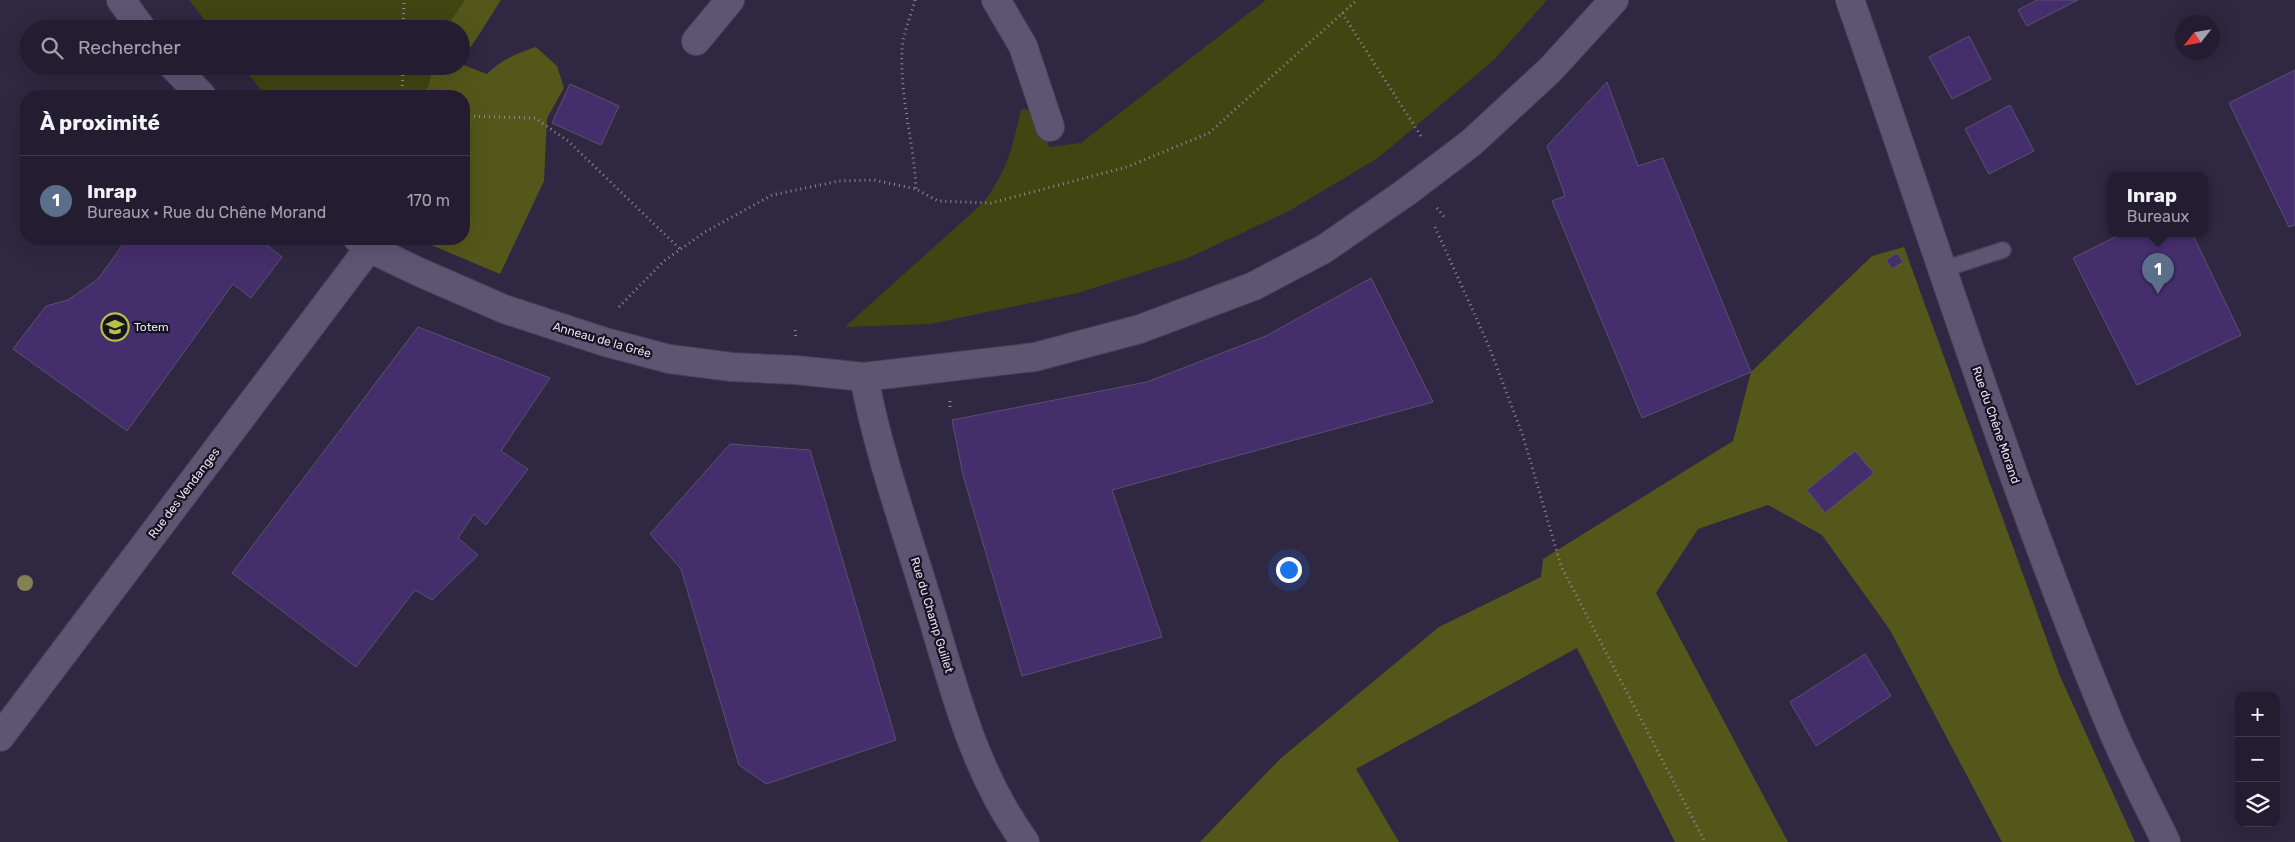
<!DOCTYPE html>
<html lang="fr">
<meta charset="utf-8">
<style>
:root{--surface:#241d32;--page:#2c263a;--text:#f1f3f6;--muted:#a3a2ac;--line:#413b4d;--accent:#b7c147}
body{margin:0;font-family:Rubik,sans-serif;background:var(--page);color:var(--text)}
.controls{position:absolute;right:15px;bottom:15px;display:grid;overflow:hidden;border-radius:10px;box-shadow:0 5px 20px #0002}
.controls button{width:45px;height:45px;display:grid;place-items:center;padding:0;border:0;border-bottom:1px solid var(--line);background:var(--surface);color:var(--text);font:25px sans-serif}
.compass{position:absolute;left:2175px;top:15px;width:45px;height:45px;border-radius:50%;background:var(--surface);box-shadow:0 5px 20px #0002;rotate:239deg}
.you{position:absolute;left:1288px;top:569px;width:18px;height:18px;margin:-12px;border:4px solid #fff;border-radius:50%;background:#1a73e8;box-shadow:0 0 0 8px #1a73e833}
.badge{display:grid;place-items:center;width:32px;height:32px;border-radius:50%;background:var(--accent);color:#fff;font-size:16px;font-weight:700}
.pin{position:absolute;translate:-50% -41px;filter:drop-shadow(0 1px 2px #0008)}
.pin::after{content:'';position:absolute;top:26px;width:18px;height:15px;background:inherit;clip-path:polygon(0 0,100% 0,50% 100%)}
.popup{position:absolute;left:2108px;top:172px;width:100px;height:65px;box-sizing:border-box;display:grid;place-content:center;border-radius:10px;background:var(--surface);filter:drop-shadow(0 1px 4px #0005);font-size:16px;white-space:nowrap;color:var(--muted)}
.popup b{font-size:19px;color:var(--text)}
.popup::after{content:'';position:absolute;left:50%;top:100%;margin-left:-10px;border:10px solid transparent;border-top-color:var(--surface)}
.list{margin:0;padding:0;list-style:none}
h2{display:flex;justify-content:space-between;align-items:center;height:65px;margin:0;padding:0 20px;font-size:21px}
h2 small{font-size:16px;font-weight:400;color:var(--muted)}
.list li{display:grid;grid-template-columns:32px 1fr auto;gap:15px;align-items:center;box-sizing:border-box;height:90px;padding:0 20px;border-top:1px solid var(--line)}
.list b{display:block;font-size:19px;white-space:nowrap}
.list p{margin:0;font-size:16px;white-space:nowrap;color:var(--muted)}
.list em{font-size:16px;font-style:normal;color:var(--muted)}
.icon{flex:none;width:28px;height:28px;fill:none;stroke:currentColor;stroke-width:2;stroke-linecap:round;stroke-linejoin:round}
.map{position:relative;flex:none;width:2295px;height:842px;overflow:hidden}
.search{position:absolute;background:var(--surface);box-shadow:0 5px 20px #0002;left:20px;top:20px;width:450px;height:55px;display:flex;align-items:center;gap:12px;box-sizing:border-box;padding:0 18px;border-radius:28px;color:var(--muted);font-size:19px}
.panel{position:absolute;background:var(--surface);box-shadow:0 5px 20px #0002;left:20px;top:90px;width:450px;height:155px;border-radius:20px}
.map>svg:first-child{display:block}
</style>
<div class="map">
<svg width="2295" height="842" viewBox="0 0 2295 842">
<rect width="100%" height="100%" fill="#302742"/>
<!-- green -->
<path fill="#414512" d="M189 0H465L445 29H212Z
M1266 0H1547L1495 59 1378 158 1289 211 1188 258 1078 293 930 324 845 327 983 203C1008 169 1012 149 1021 109L1039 111 1049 147 1081 143Z
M242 66H433L428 87 422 96H266Z"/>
<!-- forest -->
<path fill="#53581a" d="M465 0H501L471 47 461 54V29H445Z
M536 47 557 66 564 88 547 118 544 181 500 274 417 239H464V96H422L428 87 433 66H461V64L487 74C501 60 517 53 536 47Z
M1904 247 2060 676 2135 842H2002L1890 630 1822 535 1768 505 1698 529 1656 593 1788 842H1675L1577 648 1356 769 1399 842H1200L1280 759 1439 627 1541 577 1543 559 1733 441 1751 372 1872 256Z"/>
<!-- building -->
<path fill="#452e6c" stroke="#5a516f" d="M2037 0H2078L2027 26 2018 10Z
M1969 36 1991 79 1952 99 1929 57Z
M2295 70V225L2289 227 2229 103Z
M1607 82 1638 166 1663 158 1751 372 1642 418 1552 201 1565 196 1547 146Z
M570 84 619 106 601 145 552 123Z
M2010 105 2034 151 1989 174 1965 129Z
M2123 233H2192L2241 335 2137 385 2073 258Z
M127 239H259L282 257 251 298 233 284 127 431 13 349 46 306 68 300 98 279Z
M1897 253 1903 262 1892 269 1886 260Z
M1371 278 1433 402 1112 490 1162 637 1022 676 963 475 952 420 1147 382 1266 336Z
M418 327 550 378 501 451 528 469 486 525 474 514 458 538 478 555 432 600 415 590 356 667 232 573Z
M730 444 810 450 896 740 766 784 739 765 681 569 650 534Z
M1855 451 1874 473 1825 513 1807 490Z
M1865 654 1891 696 1816 746 1790 702Z"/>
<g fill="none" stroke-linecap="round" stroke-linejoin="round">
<!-- service casing -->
<g stroke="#494158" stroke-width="18">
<path id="service" d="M1941 270 2003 250"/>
</g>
<!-- minor casing -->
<g stroke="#494158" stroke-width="30">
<path id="minor" d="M121 0 142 29
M996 0 1023 46 1050 127
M1850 0C1934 239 2009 481 2106 715 2123 758 2146 800 2166 842
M696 41 730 0
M173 66 202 96
M358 239 369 248 419 272 504 309 605 342 669 359 732 367 796 370 864 377 1035 357 1140 329 1254 286 1324 249 1405 193 1471 143 1550 70 1614 0
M864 377C878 451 903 521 925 593 952 679 971 768 1025 842
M0 737 369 248"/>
</g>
<!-- path -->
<path stroke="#8f889e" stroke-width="3" stroke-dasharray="1 4" stroke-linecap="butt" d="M915 0C911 16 902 35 902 52 900 98 914 143 916 189
M1342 13 1421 136
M403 29 404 0
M402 96 403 66
M464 116 535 118 568 141 680 249
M1437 208 1446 219
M1435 227 1488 344 1523 436 1561 566 1705 842
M619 307 664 261 705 232 772 195 839 181 874 180 916 189 938 201 991 203 1127 167 1209 133 1357 0
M795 330 796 338
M950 401V410"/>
<!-- service -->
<use href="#service" stroke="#5e5573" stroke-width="15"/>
<!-- minor -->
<use href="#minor" stroke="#5e5573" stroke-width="28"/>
</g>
<!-- trees -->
<circle fill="#828354" cx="25" cy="583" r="8"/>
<!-- icons -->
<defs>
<g id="university-ring" transform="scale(1.4375)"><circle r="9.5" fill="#16121f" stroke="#b7c147" stroke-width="1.5"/><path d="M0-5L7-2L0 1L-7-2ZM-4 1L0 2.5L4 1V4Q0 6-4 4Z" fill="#b7c147"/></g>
</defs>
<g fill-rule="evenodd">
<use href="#university-ring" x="115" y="327"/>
</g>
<g text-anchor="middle" stroke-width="4.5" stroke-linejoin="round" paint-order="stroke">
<!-- poi labels -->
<g font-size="12" fill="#e5e0f2" stroke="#16121f" text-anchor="start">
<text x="134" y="331">Totem</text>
</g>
<!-- street labels -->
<g font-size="12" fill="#e5e0f2" stroke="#16121f">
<text transform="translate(602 340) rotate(16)" y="4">Anneau de la Grée</text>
<text transform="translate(1996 425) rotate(71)" y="4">Rue du Chêne Morand</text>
<text transform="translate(184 493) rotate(-53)" y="4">Rue des Vendanges</text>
<text transform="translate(932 615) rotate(73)" y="4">Rue du Champ Guillet</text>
</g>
</g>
</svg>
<div class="controls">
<button>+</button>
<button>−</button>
<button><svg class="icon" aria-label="layers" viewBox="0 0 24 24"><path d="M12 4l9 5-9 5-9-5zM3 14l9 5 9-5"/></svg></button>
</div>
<svg class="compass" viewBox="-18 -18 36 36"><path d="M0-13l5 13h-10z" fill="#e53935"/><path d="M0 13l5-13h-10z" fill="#a3a2ac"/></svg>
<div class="you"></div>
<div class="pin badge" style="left:2158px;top:294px;background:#5c6f8a">1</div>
<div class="popup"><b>Inrap</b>Bureaux</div>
<div class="search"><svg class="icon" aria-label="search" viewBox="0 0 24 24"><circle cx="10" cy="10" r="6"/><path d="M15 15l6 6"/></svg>Rechercher</div>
<section class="panel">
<h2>À proximité<small></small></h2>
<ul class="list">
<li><span class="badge" style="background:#5c6f8a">1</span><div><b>Inrap</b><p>Bureaux · Rue du Chêne Morand</p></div><em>170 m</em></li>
</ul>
</section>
</div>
